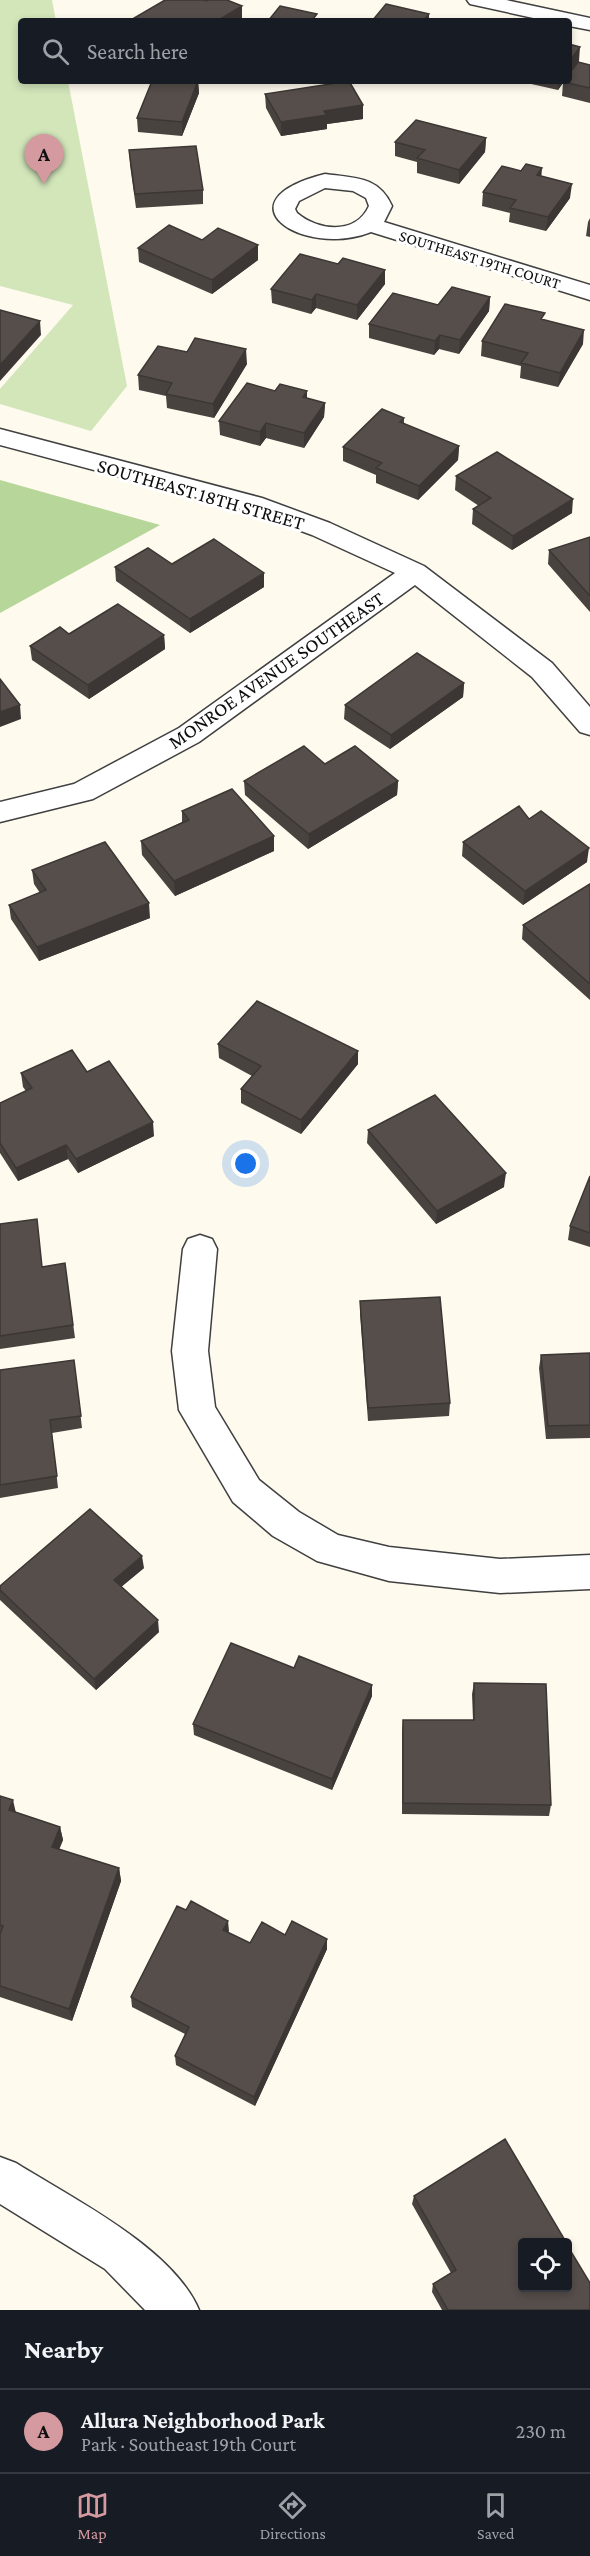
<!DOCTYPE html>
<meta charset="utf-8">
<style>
:root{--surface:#171b24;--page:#20242c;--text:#f1f3f6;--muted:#9ea1a6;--line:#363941;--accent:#d59aa0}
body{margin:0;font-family:"Crimson Pro",serif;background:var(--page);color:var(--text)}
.controls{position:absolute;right:18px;bottom:18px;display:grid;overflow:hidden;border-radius:6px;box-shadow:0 3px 9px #0003}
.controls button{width:54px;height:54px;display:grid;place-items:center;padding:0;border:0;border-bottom:2px solid var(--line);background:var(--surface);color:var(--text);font:30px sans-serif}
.you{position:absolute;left:246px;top:1164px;width:21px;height:21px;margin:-15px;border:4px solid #fff;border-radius:50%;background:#1a73e8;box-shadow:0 0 0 9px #1a73e833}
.badge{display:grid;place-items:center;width:39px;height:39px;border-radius:50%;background:var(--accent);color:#111;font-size:20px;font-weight:700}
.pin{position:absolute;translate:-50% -50px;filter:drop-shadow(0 2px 3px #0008)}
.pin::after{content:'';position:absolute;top:32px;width:21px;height:18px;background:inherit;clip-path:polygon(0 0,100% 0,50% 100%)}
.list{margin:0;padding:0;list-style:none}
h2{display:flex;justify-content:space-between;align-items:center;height:78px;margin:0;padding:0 24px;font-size:26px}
h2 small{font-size:20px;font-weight:400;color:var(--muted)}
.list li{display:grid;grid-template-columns:39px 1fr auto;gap:18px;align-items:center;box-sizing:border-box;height:84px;padding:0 24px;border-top:2px solid var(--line)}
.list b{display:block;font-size:22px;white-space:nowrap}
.list p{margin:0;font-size:20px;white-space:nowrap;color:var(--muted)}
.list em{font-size:20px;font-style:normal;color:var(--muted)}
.icon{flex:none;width:33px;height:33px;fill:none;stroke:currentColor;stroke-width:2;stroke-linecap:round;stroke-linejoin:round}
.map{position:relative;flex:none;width:590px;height:2310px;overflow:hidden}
.search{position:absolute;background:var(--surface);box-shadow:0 3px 9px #0003;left:18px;right:18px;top:18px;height:66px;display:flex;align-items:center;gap:15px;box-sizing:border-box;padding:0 21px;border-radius:6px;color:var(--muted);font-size:22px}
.sheet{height:162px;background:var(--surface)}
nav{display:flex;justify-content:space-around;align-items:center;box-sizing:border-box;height:84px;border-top:2px solid var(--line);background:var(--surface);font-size:16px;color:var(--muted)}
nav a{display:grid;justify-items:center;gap:3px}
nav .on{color:var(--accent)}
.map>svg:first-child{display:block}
</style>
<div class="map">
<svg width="590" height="2310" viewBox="0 0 590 2310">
<rect width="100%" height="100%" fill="#fefaee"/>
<!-- green -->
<path fill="#d2e6ba" d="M0 0H52L56 21H21V81H68L127 386 91 431 0 404V389L73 305 0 286Z"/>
<!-- forest -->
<path fill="#b6d69a" d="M0 480 160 525 0 613Z"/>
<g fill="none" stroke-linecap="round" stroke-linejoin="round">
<!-- minor casing -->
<g stroke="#404040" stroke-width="3">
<path id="minor" d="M467 0H506L590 18V30L569 26V21H547L470 4Z
M325 174C354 178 379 176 392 206L384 222 590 285V300L371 232C302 259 217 201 325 174ZM325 188 353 191 366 198 369 206C356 235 318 231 297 213L295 209 299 201Z
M0 429 262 498 330 523 424 566 552 663 590 707V735L580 732 532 677 415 585 199 742 93 799 0 822V802L74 784 179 728 395 573 312 535 244 510 0 445Z
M200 1235 212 1239 217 1249 208 1351 215 1407 259 1480 299 1512 338 1535 389 1547 500 1559 590 1555V1589L500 1593 389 1581 317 1561 273 1536 233 1502 179 1410 172 1351 183 1249 188 1239Z
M0 2157 16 2163C72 2198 173 2248 199 2310H145L105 2269 0 2204Z"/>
</g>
<!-- minor -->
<use href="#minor" fill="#fff" fill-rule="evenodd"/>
</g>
<!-- wall -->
<path fill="#494340" d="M569 44 579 61 578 62 590 65V103L562 96 563 83 558 90 518 81H569Z
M152 81H198L199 93 182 136 138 132 137 118Z
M265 94 363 105V119L327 124V129L281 136 266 108Z
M486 138 485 152 459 184 417 173V162L395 156V142Z
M129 150 203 190V204L136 208 130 165Z
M541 176 570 198 546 231 509 222 510 213 482 206 483 192Z
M590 218V237L586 236 588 222Z
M202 240 258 245V260L212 294 139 262 138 248Z
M338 264 385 270V284L357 320 316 308 311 314 272 303 271 289Z
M490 297 489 311 459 354 439 349 434 355 369 338V324L438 305Z
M544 320 583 344 558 387 520 378 521 366 481 356 482 341Z
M247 364 214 418 167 408 166 396 139 390 138 375Z
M275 391H307V398L325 403 324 417 304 448 266 438 260 446 220 435 219 421Z
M404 418V424L459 446 458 460 418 500 376 483V475L343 461V447Z
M456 476 572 513 512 550 472 524 473 509 479 506 455 490Z
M590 537V612L548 564 549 550Z
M172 564 264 573V587L190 633 116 581 115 567Z
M69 634 164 635 165 649 89 699 32 660 30 646Z
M464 683 463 697 390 749 344 719 345 705Z
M325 764 398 781 397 795 308 849 245 795 244 781Z
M182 811 274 836V851L175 896 142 855 141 841 182 822Z
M529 819 587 862 523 905 462 856 463 842Z
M32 870 150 918 39 961 11 919 9 905 40 893 34 884Z
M590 884V1000L522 939 523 925Z
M218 1044 358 1051V1064L301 1134 241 1103V1089L252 1076 219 1058Z
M87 1072 154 1136 78 1173 68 1159 18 1181 0 1153V1103L26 1091 23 1087 21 1073Z
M368 1130 504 1187 436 1224 367 1143Z
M590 1176V1247L568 1240 570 1226Z
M0 1224 42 1267 65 1263 75 1338 0 1349Z
M360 1301 450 1403 449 1416 368 1421 360 1314Z
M590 1353V1438L546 1439 539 1368 541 1355Z
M74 1360 82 1428 52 1433 58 1488 0 1498V1370Z
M144 1568 121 1587 159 1632 96 1690 0 1600V1586Z
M294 1668 372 1685V1696L332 1790 194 1735 193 1724Z
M474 1683 551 1805 549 1816 402 1814V1731L403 1720H473L472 1694Z
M0 1796 16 1812 60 1827 63 1840 59 1849 119 1868 121 1881 72 2021 0 1997Z
M229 1931 228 1932 250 1943 285 1935 327 1939V1949L255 2106 176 2065 175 2056 185 2034 132 2007 131 1997Z
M414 2196 590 2310H442L432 2292 433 2284 451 2273 412 2204Z"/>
<!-- shaded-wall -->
<path fill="#3c3734" d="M242 6V20L240 21H217Z
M429 14V21H423Z
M580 47 579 61 569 74V62Z
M198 81 199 93 182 136V122Z
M558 81H564L558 90Z
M363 105V119L327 124V129L281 136V122L324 111Z
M486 138 485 152 459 184V170Z
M542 168 541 182 537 175Z
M572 184 570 198 546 231 548 217Z
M258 245V260L212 294V280Z
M385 270V284L357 320V305Z
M316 294V308L311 314 312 300Z
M490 297 489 311 459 354 460 340Z
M40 321 41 335 0 381V365Z
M584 330 583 344 558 387 560 373Z
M440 335 439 349 434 355 435 341Z
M246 349 247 364 214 418 213 404Z
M307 391V405L303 397Z
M325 403 324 417 304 448V433Z
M266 423V438L260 446V432Z
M459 446 458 460 418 500 419 486Z
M573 499 572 513 512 550 513 536Z
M264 573V587L190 633V619Z
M164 635 165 649 89 699 88 685Z
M464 683 463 697 390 749 391 735Z
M20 705 21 719 0 727V712Z
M398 781 397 795 308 849 309 834Z
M274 836V851L175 896 174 881Z
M589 848 587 862 523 905 525 891Z
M149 903 150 918 39 961 37 947Z
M358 1051V1064L301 1134V1120Z
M153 1122 154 1136 78 1173 76 1159Z
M66 1145 68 1159 18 1181 16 1168Z
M506 1173 504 1187 436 1224 437 1211Z
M142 1556 144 1568 115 1592 114 1580Z
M158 1620 159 1632 96 1690 94 1679Z
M372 1685V1696L332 1790V1779Z
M13 1800 16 1813 9 1810Z
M60 1827 63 1840 55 1860 52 1847Z
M119 1868 121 1881 72 2021 69 2009Z
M228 1921 229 1931 224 1940 223 1930Z
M327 1939V1949L255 2106 254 2097Z"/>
<!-- building -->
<path fill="#554e4a" stroke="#3c3734" stroke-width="1.5" d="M165 0H203L206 1 208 0H227L242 6 217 21H129Z
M386 4 429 14 423 21H372Z
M280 6 317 14 313 19 320 21H268Z
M569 44 580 47 569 62Z
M578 62 590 65V88L563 82 564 81H569V74Z
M152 81H198L182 122 137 118Z
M349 81 363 105 324 111 327 115 281 122 265 94Z
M416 120 486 138 459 170 417 158 425 150 395 142Z
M196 146 203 190 135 194 129 150Z
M526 164 542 168 537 175 572 184 548 217 510 208 516 200 483 192 502 166 521 171Z
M169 225 202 240 218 228 258 245 212 280 138 248Z
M300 254 338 264 343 258 385 270 357 305 316 294 312 300 271 289Z
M452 287 490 297 460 340 440 335 435 341 369 324 393 293 438 305Z
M505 304 545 313 541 319 584 330 560 373 521 363 528 353 482 341Z
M0 310 40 321 0 365Z
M195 338 246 349 213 404 166 394 172 383 138 375 158 346 187 352Z
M247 383 275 391 280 384 307 391 303 397 325 403 304 433 266 423 260 432 219 421Z
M382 409 404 418 400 422 459 446 419 486 376 468 382 463 343 447Z
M497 452 573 499 513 536 473 509 491 498 456 476Z
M590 537V596L549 550Z
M214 539 264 573 190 619 115 567 148 548 172 564Z
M118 604 164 635 88 685 30 646 60 627 69 634Z
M417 653 464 683 391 735 345 705Z
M0 679 20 705 0 712Z
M304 746 325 764 355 746 398 781 309 834 244 781Z
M232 789 274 836 174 881 141 841 189 820 182 811Z
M519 806 529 819 541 811 589 848 525 891 463 842Z
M105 842 149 903 37 947 9 905 46 890 32 870Z
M590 884V984L523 925Z
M257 1001 358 1051 301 1120 241 1089 261 1066 218 1044Z
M72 1050 87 1072 109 1061 153 1122 76 1159 66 1145 16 1168 0 1143V1103L32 1088 21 1073Z
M435 1095 506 1173 437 1211 368 1130Z
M590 1176V1233L570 1226Z
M37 1219 42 1267 65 1263 73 1325 0 1336V1224Z
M440 1297 450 1403 368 1408 360 1301Z
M590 1353V1425L548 1426 541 1355Z
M74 1360 81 1416 50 1420 57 1476 0 1485V1370Z
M90 1509 142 1556 114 1580 158 1620 94 1679 0 1590V1586Z
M231 1643 294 1668 299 1656 372 1685 332 1779 193 1724Z
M474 1683 546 1684 551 1805 403 1803V1720H474Z
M0 1796 13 1800 9 1810 60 1827 52 1847 119 1868 69 2009 0 1986V1934L3 1926 0 1925Z
M191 1901 228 1921 223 1930 250 1943 262 1922 285 1935 292 1921 327 1939 254 2097 175 2056 189 2027 131 1997 177 1906 186 1910Z
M505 2139 566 2242H522V2288H567V2245L590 2283V2309L589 2310H448L433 2284 456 2270 414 2196Z"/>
<g text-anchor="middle" stroke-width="6" stroke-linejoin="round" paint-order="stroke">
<!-- far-street labels -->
<g font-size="16" fill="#0d0d0d" stroke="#fff">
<text transform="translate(480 259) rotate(17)" y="6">SOUTHEAST 19TH COURT</text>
</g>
<!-- street labels -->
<g font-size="20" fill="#0d0d0d" stroke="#fff">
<text transform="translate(201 494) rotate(16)" y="7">SOUTHEAST 18TH STREET</text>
<text transform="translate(276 670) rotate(-35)" y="7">MONROE AVENUE SOUTHEAST</text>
</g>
</g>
</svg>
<div class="controls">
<button><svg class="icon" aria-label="locate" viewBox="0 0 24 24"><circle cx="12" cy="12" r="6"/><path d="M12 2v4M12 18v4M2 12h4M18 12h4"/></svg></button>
</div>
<div class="you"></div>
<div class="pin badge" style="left:44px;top:184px">A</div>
<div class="search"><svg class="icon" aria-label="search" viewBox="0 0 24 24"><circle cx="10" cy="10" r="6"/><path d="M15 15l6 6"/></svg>Search here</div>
</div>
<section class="sheet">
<h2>Nearby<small></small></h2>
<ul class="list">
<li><span class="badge">A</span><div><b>Allura Neighborhood Park</b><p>Park · Southeast 19th Court</p></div><em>230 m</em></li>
</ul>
</section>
<nav>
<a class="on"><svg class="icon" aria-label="map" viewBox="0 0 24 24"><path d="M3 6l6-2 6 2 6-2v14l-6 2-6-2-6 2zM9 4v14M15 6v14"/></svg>Map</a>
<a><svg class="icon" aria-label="directions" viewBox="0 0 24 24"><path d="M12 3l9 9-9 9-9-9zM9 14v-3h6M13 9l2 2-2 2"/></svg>Directions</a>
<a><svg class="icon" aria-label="saved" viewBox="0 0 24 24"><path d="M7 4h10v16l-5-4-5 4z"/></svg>Saved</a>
</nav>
